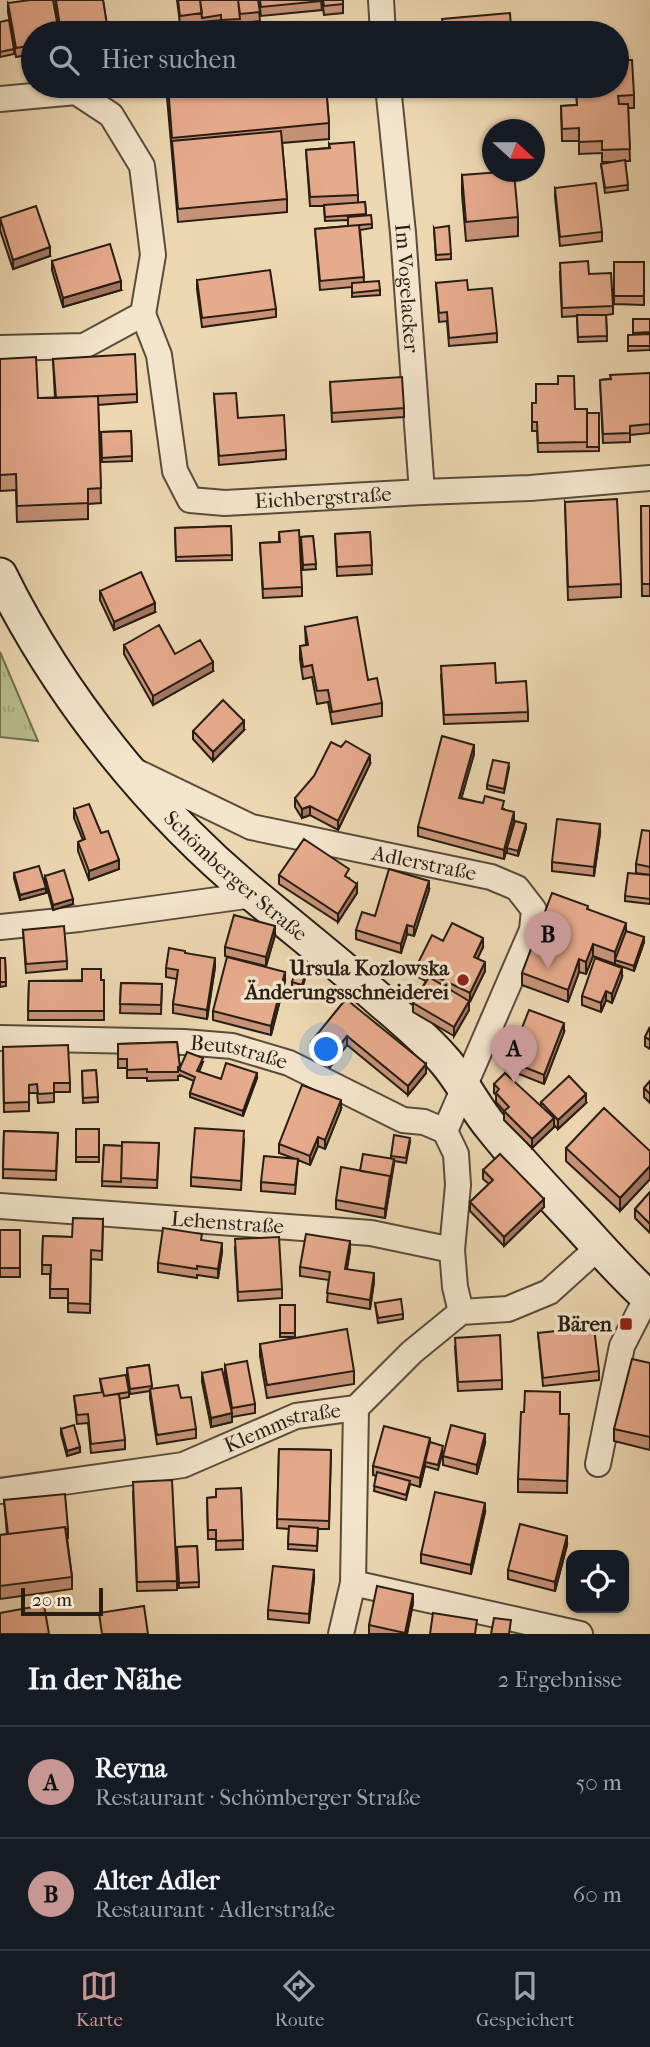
<!DOCTYPE html>
<html lang="de">
<meta charset="utf-8">
<style>
:root{--surface:#171b24;--page:#20242c;--text:#f1f3f6;--muted:#9ea1a6;--line:#363941;--accent:#c59692}
body{margin:0;font-family:"IM FELL French Canon",serif;background:var(--page);color:var(--text)}
.controls{position:absolute;right:21px;bottom:21px;display:grid;overflow:hidden;border-radius:14px;box-shadow:0 2px 5px #0004}
.controls button{width:63px;height:63px;display:grid;place-items:center;padding:0;border:0;border-bottom:2px solid var(--line);background:var(--surface);color:var(--text);font:35px sans-serif}
.compass{position:absolute;left:482px;top:119px;width:63px;height:63px;border-radius:50%;background:var(--surface);box-shadow:0 2px 5px #0004;rotate:111deg}
.scale{position:absolute;left:21px;bottom:18px;width:82px;box-sizing:border-box;padding-left:7px;border:4px solid #281d12;border-top:0;font-size:19px;line-height:24px;white-space:nowrap;color:#281d12;-webkit-text-stroke:5px #f3e5cc;paint-order:stroke}
.you{position:absolute;left:327px;top:1050px;width:24px;height:24px;margin:-18px;border:5px solid #fff;border-radius:50%;background:#1a73e8;box-shadow:0 0 0 10px #1a73e833}
.badge{display:grid;place-items:center;width:46px;height:46px;border-radius:50%;background:var(--accent);color:#111;font-size:23px;font-weight:700}
.pin{position:absolute;translate:-50% -58px;filter:drop-shadow(0 2px 4px #0008)}
.pin::after{content:'';position:absolute;top:37px;width:24px;height:21px;background:inherit;clip-path:polygon(0 0,100% 0,50% 100%)}
.list{margin:0;padding:0;list-style:none}
h2{display:flex;justify-content:space-between;align-items:center;height:91px;margin:0;padding:0 28px;font-size:30px}
h2 small{font-size:23px;font-weight:400;color:var(--muted)}
.list li{display:grid;grid-template-columns:46px 1fr auto;gap:21px;align-items:center;box-sizing:border-box;height:112px;padding:0 28px;border-top:2px solid var(--line)}
.list b{display:block;font-size:26px;white-space:nowrap}
.list p{margin:0;font-size:23px;white-space:nowrap;color:var(--muted)}
.list em{font-size:23px;font-style:normal;color:var(--muted)}
.icon{flex:none;width:38px;height:38px;fill:none;stroke:currentColor;stroke-width:2;stroke-linecap:round;stroke-linejoin:round}
.map{position:relative;flex:none;width:650px;height:1634px;overflow:hidden}
.search{position:absolute;background:var(--surface);box-shadow:0 2px 5px #0004;left:21px;right:21px;top:21px;height:77px;display:flex;align-items:center;gap:18px;box-sizing:border-box;padding:0 24px;border-radius:38px;color:var(--muted);font-size:26px}
.sheet{height:315px;background:var(--surface)}
nav{display:flex;justify-content:space-around;align-items:center;box-sizing:border-box;height:98px;border-top:2px solid var(--line);background:var(--surface);font-size:19px;color:var(--muted)}
nav a{display:grid;justify-items:center;gap:4px}
nav .on{color:var(--accent)}
.map>svg:first-child{display:block}
</style>
<div class="map">
<svg width="650" height="1634" viewBox="0 0 650 1634">
<defs>
<pattern id="grass-tufts" width="24" height="20" patternUnits="userSpaceOnUse" patternTransform="scale(1.75)"><rect width="24" height="20" fill="#b8be8c"/><path d="M3 7l-1-3M5 7V3M7 7l1-3M15 17l-1-3M17 17v-4M19 17l1-3" fill="none" stroke="#9ea378"/></pattern>
</defs>
<rect width="100%" height="100%" fill="#ecd7b1"/>
<filter id="stains"><feTurbulence type="fractalNoise" baseFrequency=".00286" numOctaves="4"/><feColorMatrix values="0 0 0 0 .2 0 0 0 0 .09 0 0 0 0 .02 0 0 0 .5 -.17"/></filter>
<radialGradient id="worn" r=".72"><stop offset=".6" stop-color="#630" stop-opacity="0"/><stop offset="1" stop-color="#630" stop-opacity=".3"/></radialGradient>
<!-- grass -->
<path fill="url(#grass-tufts)" stroke="#706e4f" stroke-width="2" d="M0 652 38 741 0 737Z"/>
<g fill="none" stroke-linecap="round" stroke-linejoin="round">
<!-- minor casing -->
<g stroke="#594c3a" stroke-width="28">
<g id="minor">
<path d="M381 0 383 33"/>
<path id="s1" d="M388 86 403 233 422 492"/>
<path d="M0 99 76 92 111 115 142 166 153 255 143 314 84 346 0 348"/>
<path id="s2" d="M143 314 159 355 175 471 190 500 225 503 422 492 530 488 650 478"/>
<path id="s3" d="M133 770 251 827 491 877 517 888 534 910 532 930 445 1131"/>
<path d="M0 927 79 919 253 895"/>
<path id="s4" d="M0 1038 184 1042 232 1046 289 1063 403 1120 424 1122 445 1131 456 1154 458 1185 452 1250 455 1287 461 1312"/>
<path id="s5" d="M0 1206 371 1233 452 1250"/>
<path d="M598 1464 622 1346 647 1297"/>
<path id="s6" d="M0 1491 183 1465 296 1416 356 1408 412 1352 461 1312 508 1309 549 1292 599 1247"/>
<path d="M353 1583 580 1634"/>
<path d="M341 1634 353 1583 356 1408"/>
</g>
</g>
<!-- secondary casing -->
<g stroke="#281d12" stroke-width="37">
<g id="secondary">
<path id="s7" d="M0 575C60 697 151 810 255 896 297 931 340 965 381 1001 402 1019 425 1038 443 1059 462 1080 474 1107 492 1128 518 1161 548 1192 577 1223 600 1248 624 1276 650 1299"/>
</g>
</g>
<!-- minor -->
<use href="#minor" stroke="#f3e5cc" stroke-width="24"/>
<!-- secondary -->
<use href="#secondary" stroke="#f3e5cc" stroke-width="33"/>
</g>
<!-- wall -->
<path fill="#c69278" stroke="#281d12" stroke-width="2" d="M55 0H103L108 33H59Z
M177 0H258L260 21 221 25V20L180 24Z
M259 0H321L322 10 261 16Z
M322 0H343V13L324 15Z
M8 3 33 33V54L16 57 8 12Z
M0 22 14 49V54L0 57Z
M166 86H326L329 123V139L282 143 287 199V212L178 222Z
M447 86H516V90L448 96Z
M576 86 634 95V108H628L630 161H625L628 190 605 193 601 164 617 162H602V153L579 154V141H562L561 106 577 105Z
M329 144 358 195V203L365 202 366 215 372 224V228L360 230 364 282 380 290V295L352 297V287L320 290 315 229 348 226V220L325 221 324 206H310L306 150 329 148Z
M462 175 518 217V236L466 241 462 194Z
M555 188 602 232V241L560 246 555 197Z
M0 218 50 256 13 269 0 230Z
M434 228 451 254V259L436 260Z
M52 261 121 290 63 307 52 270Z
M614 262H644V305L614 304Z
M560 272 589 274 613 306V314L606 315 607 341 578 342 577 316 562 317Z
M197 280 276 309V317L202 327 197 289Z
M436 283 497 333V342L449 346 447 321 439 322Z
M633 319H650V350L628 351V335H633Z
M0 359 38 398H55L53 359 137 394V402L98 405 101 503 88 504V519L17 522 16 490 0 491Z
M650 373V433L630 435V442L603 443 600 380Z
M330 382 404 408V417L332 422Z
M214 394 238 418 286 450V459L219 465Z
M532 403 575 409 587 413H599V451L538 452 537 431H532Z
M131 431 132 461 102 462 101 432Z
M565 502 621 584V597L568 600Z
M641 506H650V596H642Z
M231 526 232 560 176 561 175 528Z
M279 532 302 587V596L263 598 260 543 279 542Z
M370 532 372 574 337 576 335 534Z
M313 536 316 569 303 570 301 537Z
M100 591 155 612 114 630 100 600Z
M305 627 368 680 382 703V716L332 724 328 702 317 704 312 677 303 679 300 659V646L306 645Z
M124 645 175 654 213 671 153 705 124 654Z
M441 675 496 683 528 712V721L444 724Z
M244 730 213 761 193 739V731Z
M474 754 461 798 504 809 514 821 526 828 518 856 507 853V848L504 859 418 836V827Z
M370 764 338 830 310 815 302 818 295 807V798Z
M509 768 504 793 487 789V785Z
M74 809 101 833 119 869 89 880 78 851V842L83 840 74 818Z
M650 831V875L636 873V864Z
M600 833 594 876 552 871V862Z
M14 873 46 893 20 900 14 878Z
M279 875 349 878 357 893 338 922 279 884Z
M45 876 73 904 53 910 45 881Z
M650 876V904L625 901V896Z
M429 890 414 936 407 934 401 953 356 939V930L375 916Z
M588 909 644 942 634 971 593 956 586 974 579 972 568 1002 522 985V973Z
M23 930 67 961V969L26 973Z
M275 935 266 966 225 956V947Z
M443 941 483 947 477 959 485 971 469 1002V1010L454 1036 413 1012V1003L426 981 416 976V967Z
M185 953 215 967 207 1019 173 1013V1004L177 979 166 977V968Z
M0 958H5L6 986 0 987Z
M307 972 302 989 292 987V982Z
M622 977 612 1003 606 1000 601 1012 582 1005V996Z
M104 980V1020H28L29 981Z
M285 981 271 1035 213 1020V1011Z
M121 983 162 984 161 1014 120 1013Z
M346 999 426 1073 408 1095 347 1045 330 1067 311 1051V1042Z
M650 1027V1049L645 1046V1037Z
M564 1032 544 1084 509 1070V1061Z
M177 1042 180 1069 203 1062 199 1072 221 1079 257 1078 243 1116 190 1097V1093L194 1081 180 1075V1076H178V1080L147 1081V1078H127V1068H118V1044Z
M3 1047 70 1083V1092H54V1102L38 1103 37 1093H29V1111L4 1112Z
M96 1070 98 1102 83 1103 82 1071Z
M650 1081V1103L644 1097V1088Z
M494 1084 541 1106V1102L586 1103 558 1129 554 1125V1127L532 1148 504 1120V1111L496 1102V1095L494 1093Z
M341 1109 325 1149 318 1146 310 1165 298 1160 295 1194 261 1191V1182L293 1158 279 1153V1144Z
M76 1129H99V1162H76Z
M4 1131 58 1133 56 1180 3 1178Z
M244 1140 241 1190 191 1186V1177Z
M410 1142 406 1163 394 1161 385 1218 336 1209V1200L360 1171 391 1158V1156Z
M159 1143 157 1188 102 1186 104 1145 122 1146Z
M566 1148 650 1151V1179L620 1211 566 1161Z
M483 1170 544 1207 504 1246 470 1211V1202L489 1184 483 1179Z
M650 1192V1233L635 1218V1209Z
M103 1219 102 1260 91 1259 90 1313 68 1312V1298H50V1274H42L43 1236 72 1237Z
M0 1230H20V1277H0Z
M235 1248 282 1289V1298L238 1301Z
M350 1250 347 1269 374 1282 370 1309 327 1302 329 1280 300 1276V1267Z
M222 1252 218 1278 197 1275V1278L158 1272V1263Z
M375 1303 403 1314V1319L378 1323Z
M280 1305H295V1337H280Z
M538 1333 599 1371V1380L543 1386Z
M260 1344 354 1371V1384L267 1398 260 1356Z
M455 1347 502 1380V1389L458 1391Z
M650 1363V1450L614 1441V1429Z
M149 1365 152 1389 181 1398 196 1429V1438L157 1444 150 1398V1391L130 1394 127 1373V1368Z
M225 1365 255 1404V1413L232 1417V1416V1422L211 1427 202 1382V1373L231 1407 225 1374Z
M100 1379 129 1392V1397L119 1399 125 1440V1449L91 1453 88 1423 77 1424 74 1396 102 1393Z
M560 1414 569 1427 567 1493 518 1492V1479Z
M61 1429 80 1452 67 1456 61 1434Z
M430 1442 443 1451 438 1470 425 1466 420 1487 410 1484 406 1500 374 1491 376 1476 373 1475V1466Z
M485 1443 477 1474 443 1465V1456Z
M279 1449 331 1450 329 1529H318L317 1551 288 1549 289 1529 277 1528Z
M241 1488 243 1549 216 1550V1539H208L207 1498 216 1497Z
M133 1491 177 1581V1590L137 1591Z
M4 1500 68 1529V1538H67L72 1577V1589L0 1599V1535L7 1534Z
M485 1512 471 1574 421 1563V1554Z
M567 1545 555 1591 508 1579V1570Z
M197 1546 199 1587 179 1588 177 1547Z
M314 1579 309 1623 268 1619V1610Z
M413 1603 407 1634H369V1625Z"/>
<!-- shaded-wall -->
<path fill="#a17762" stroke="#281d12" stroke-width="2" d="M50 247V256L13 269V260Z
M121 281V290L63 307V298Z
M155 603V612L114 630V622Z
M213 662V671L153 705V696Z
M244 721V730L213 761V752Z
M474 745V754L459 807V798Z
M370 755V764L338 830V821Z
M310 806V815L302 818V809Z
M514 812V821L504 859V850Z
M526 824V828L518 856V851Z
M600 824V833L594 876V867Z
M119 860V869L89 880V871Z
M429 881V890L414 936V927Z
M357 884V893L338 922V914Z
M46 888V893L20 900V895Z
M73 899V904L53 910V905Z
M626 923V936L615 960V964V952Z
M407 925V934L401 953V944Z
M275 926V935L266 966V957Z
M644 937V942L634 971V966Z
M483 938V947L474 966V957Z
M593 944V956L586 974V962Z
M215 958V967L207 1019V1010Z
M579 959V972L568 1002V990Z
M485 962V971L470 1002V993Z
M622 968V977L612 1003V994Z
M285 972V981L271 1035V1026Z
M606 991V1000L601 1012V1003Z
M469 1001V1010L454 1036V1027Z
M564 1023V1032L544 1084V1075Z
M347 1036V1045L330 1067V1058Z
M426 1064V1073L408 1095V1086Z
M257 1073V1078L243 1116V1111Z
M586 1094V1103L558 1129V1120Z
M341 1100V1109L325 1149V1140Z
M554 1118V1127L532 1148V1139Z
M318 1137V1146L310 1165V1156Z
M394 1159V1164L385 1218V1209L390 1176Z
M650 1166V1179L620 1211V1198Z
M544 1199V1207L504 1246V1237Z
M350 1241V1250L345 1278V1269Z
M222 1243V1252L218 1278V1269Z
M374 1273V1282L370 1309V1300Z
M232 1413V1422L211 1427V1418Z
M485 1434V1443L477 1474V1465Z
M430 1438V1447L425 1462V1466L420 1487V1478Z
M80 1447V1452L67 1456V1451Z
M485 1503V1512L471 1574V1565Z
M567 1536V1545L555 1591V1582Z
M314 1570V1579L309 1623V1614Z
M413 1594V1603L407 1634H405Z"/>
<!-- building -->
<path fill="#e6aa8c" stroke="#281d12" stroke-width="2" d="M30 0H53L59 33H33V45L16 48 8 3Z
M56 0H103L108 31 95 33H61Z
M178 0H200L202 13 180 16Z
M200 0H238L240 19 221 20V15L202 18Z
M238 0H258L260 12 240 14Z
M260 0H321L322 1 261 7Z
M323 0H343V4L324 6Z
M510 13 511 29 518 28 519 33H444L442 19Z
M9 20 14 49 0 52V22Z
M617 60H632L634 95 618 96 619 104H628L630 149 602 150V141L579 142V128L562 129 561 106 577 105 576 86H617Z
M168 86H326L329 123 172 138Z
M281 131 287 199 178 209 172 141Z
M354 142 358 195 310 197 306 150 330 148 329 144Z
M625 160 628 185 605 188 601 164Z
M501 172H514L518 217 466 222 462 175Z
M596 183 602 232 560 237 555 188Z
M365 202 366 214 325 217 324 205Z
M36 206 50 247 13 260 0 218Z
M371 215 372 224 348 226V217Z
M359 225 364 277 320 281 315 229Z
M449 226 451 254 436 255 434 228Z
M110 244 121 281 63 298 52 261Z
M588 261 589 274 611 273 613 306 562 308 560 263Z
M614 262H644V296H614Z
M270 270 276 309 202 318 197 280Z
M467 280 468 290 492 288 497 333 449 338 447 312 439 313 436 283Z
M379 281 380 290 352 293V283Z
M577 315H606L607 336 578 337Z
M633 319H650V332L633 333Z
M650 334V346H628V335Z
M135 354 137 394 56 398 53 359Z
M36 357 38 398 98 396 101 488 88 489V503L17 506 16 474 0 475V359Z
M650 373V424L630 426V433L603 434 600 380 611 379 610 375Z
M558 376H574L575 409H587V442L538 443 537 422H532V403H536V384H558Z
M402 377 404 408 332 413 330 382Z
M236 393 238 418 284 415 286 450 219 456 214 394Z
M587 413H599V447H587Z
M131 431 132 456 102 458 101 432Z
M617 499 621 584 568 587 565 502Z
M641 506H650V584H642Z
M231 526 232 555 176 557 175 528Z
M299 530 302 587 263 589 260 543 280 542 279 532Z
M370 532 372 565 337 567 335 534Z
M313 536 316 564 303 565 301 537Z
M141 572 155 603 114 622 100 591Z
M357 617 368 680 377 678 382 703 332 712 328 690 317 691 312 665 303 667 300 646 308 645 305 627Z
M159 625 175 654 200 640 213 662 153 696 124 645Z
M495 663 496 683 526 681 528 712 444 715 441 666Z
M223 700 244 721 213 752 193 731Z
M442 736 474 745 459 798 483 803 485 796 504 801 502 809 514 812 504 850 418 827Z
M346 741 370 755 338 821 310 806 302 809 295 798 314 776 331 742 341 747Z
M493 760 509 763 504 789 487 785Z
M89 804 101 833 108 831 119 860 89 871 78 842 85 839 74 809Z
M557 819 600 824 594 867 552 862Z
M515 821 526 824 518 851 507 848Z
M642 830 650 831V867L636 864Z
M304 839 349 869 345 876 357 884 338 914 279 875Z
M39 866 46 888 20 895 14 873Z
M389 869 429 881 414 927 407 925 401 944 356 930 362 912 375 916Z
M64 870 73 899 53 905 45 876Z
M628 873 650 875V899L625 896Z
M552 893 588 906 587 909 626 923 615 952 593 944 586 962 579 959 568 990 522 973Z
M234 915 275 926 266 957 225 947Z
M452 923 483 938 474 957 485 962 470 993 416 967 432 935 443 941Z
M64 926 67 961 26 964 23 930Z
M626 931 644 937 634 966 615 960Z
M169 948 185 951V953L215 958 207 1010 173 1004 178 970 166 968Z
M227 957 285 972 271 1026 213 1011Z
M0 958H5L6 982H0Z
M595 958 622 968 612 994 606 991 601 1003 582 996Z
M297 965 307 967 302 985 292 982Z
M82 969H101V980H104V1011H28L29 981H82Z
M429 977 469 1001 454 1027 413 1003Z
M121 983 162 984 161 1005 120 1004Z
M346 999 426 1064 408 1086 347 1036 330 1058 311 1042Z
M529 1010 564 1023 544 1075 509 1061Z
M650 1027V1040L645 1037Z
M177 1042 180 1068 178 1067V1072H147V1069L127 1070V1059H118V1044Z
M68 1045 70 1083H54V1093L38 1094 37 1084 29 1085V1102L4 1103 3 1047Z
M187 1052 203 1058 197 1071 221 1079 226 1063 257 1073 243 1111 190 1093 195 1077 179 1070Z
M96 1070 98 1097 83 1098 82 1071Z
M505 1073 554 1118 532 1139 504 1111 509 1107 496 1093 499 1089 494 1084Z
M569 1076 586 1094 558 1120 541 1102Z
M650 1081V1094L644 1088Z
M302 1085 341 1100 325 1140 318 1137 310 1156 279 1144Z
M604 1108 650 1151V1166L620 1198 566 1148Z
M195 1128 244 1131 241 1181 191 1177Z
M76 1129H99V1157H76Z
M4 1131 58 1133 56 1171 3 1169Z
M394 1135 410 1138 406 1158 391 1156Z
M122 1142 159 1143 157 1180 121 1178Z
M104 1145 122 1146 121 1182 102 1181Z
M363 1154 394 1159 390 1180V1176L360 1171Z
M500 1154 544 1199 504 1237 470 1202 493 1180 483 1170Z
M264 1156 298 1159 295 1185 261 1182Z
M341 1167 390 1176 385 1209 336 1200Z
M650 1192V1224L635 1209Z
M73 1218 103 1219 102 1251 91 1250 90 1304 68 1303V1289H50L51 1265H42L43 1236 72 1237Z
M163 1228 202 1234 201 1240 222 1243 218 1269 197 1266V1269L158 1263Z
M0 1230H20V1268H0Z
M306 1234 350 1241 345 1269 374 1273 370 1300 327 1293 330 1272 300 1267Z
M279 1237 282 1289 238 1292 235 1239Z
M401 1299 403 1314 378 1318 375 1303Z
M280 1305H295V1333H280Z
M594 1327 599 1371 543 1378 538 1333Z
M347 1329 354 1371 267 1385 260 1344Z
M500 1335 502 1380 458 1382 455 1338Z
M632 1359 650 1363V1437L614 1429Z
M247 1361 255 1404 232 1408 225 1365Z
M149 1365 152 1386 130 1389 127 1368Z
M222 1369 232 1413 211 1418 202 1373Z
M126 1375 129 1392 104 1396 100 1379Z
M178 1385 181 1398 191 1397 196 1429 157 1435 150 1389Z
M525 1391 560 1392V1414H569L567 1481 518 1479 521 1412H524Z
M103 1392 104 1396 119 1394 125 1440 91 1444 88 1414 77 1415 74 1396Z
M74 1425 80 1447 67 1451 61 1429Z
M451 1425 485 1434 477 1465 443 1456Z
M384 1426 430 1438 420 1478 373 1466Z
M430 1442 443 1446 438 1465 425 1462Z
M279 1449 331 1450 329 1521 277 1519Z
M377 1472 410 1481 406 1495 374 1486Z
M172 1480 177 1581 137 1582 133 1482Z
M241 1488 243 1540 216 1541V1530H208L207 1498 216 1497V1489Z
M435 1492 485 1503 471 1565 421 1554Z
M65 1494 68 1529H66L65 1527 8 1534 4 1500Z
M520 1524 567 1536 555 1582 508 1570Z
M289 1526 318 1528 317 1546 288 1544Z
M65 1527 72 1577 0 1586V1535Z
M197 1546 199 1582 179 1583 177 1547Z
M273 1566 314 1570 309 1614 268 1610Z
M377 1586 413 1594 405 1633 369 1625Z
M44 1605 49 1634H0V1613Z
M144 1606 148 1634H102L99 1613Z
M433 1613 477 1620 475 1634H430Z
M494 1618 511 1620 509 1634H491Z"/>
<!-- markers -->
<g fill="#8f2418" stroke="#f3e5cc" stroke-width="2.5">
<circle cx="463" cy="980" r="7"/>
<rect x="619" y="1317" width="14" height="14" rx="3.5"/>
</g>
<g text-anchor="middle" stroke-width="7" stroke-linejoin="round" paint-order="stroke">
<!-- street labels -->
<g font-size="21" fill="#281d12" stroke="#f3e5cc">
<text dy="7" stroke="none"><textPath href="#s1" startOffset="203">Im Vogelacker</textPath></text>
<text dy="7" stroke="none"><textPath href="#s2" startOffset="327">Eichbergstraße</textPath></text>
<text dy="7" stroke="none"><textPath href="#s3" startOffset="308">Adlerstraße</textPath></text>
<text dy="7" stroke="none"><textPath href="#s7" startOffset="385">Schömberger Straße</textPath></text>
<text dy="7" stroke="none"><textPath href="#s4" startOffset="240">Beutstraße</textPath></text>
<text dy="7" stroke="none"><textPath href="#s5" startOffset="228">Lehenstraße</textPath></text>
<text dy="7" stroke="none"><textPath href="#s6" startOffset="292">Klemmstraße</textPath></text>
</g>
<!-- poi labels -->
<g font-size="21" font-weight="bold" fill="#281d12" stroke="#f3e5cc" text-anchor="end">
<text x="449" y="975">Ursula Kozlowska<tspan x="449" dy="24">Änderungsschneiderei</tspan></text>
<text x="612" y="1331">Bären</text>
</g>
</g>
<rect width="100%" height="100%" filter="url(#stains)"/>
<rect width="100%" height="100%" fill="url(#worn)"/>
</svg>
<div class="controls">
<button><svg class="icon" aria-label="locate" viewBox="0 0 24 24"><circle cx="12" cy="12" r="6"/><path d="M12 2v4M12 18v4M2 12h4M18 12h4"/></svg></button>
</div>
<svg class="compass" viewBox="-18 -18 36 36"><path d="M0-13l5 13h-10z" fill="#e53935"/><path d="M0 13l5-13h-10z" fill="#9ea1a6"/></svg>
<div class="scale">20 m</div>
<div class="you"></div>
<div class="pin badge" style="left:514px;top:1083px">A</div>
<div class="pin badge" style="left:548px;top:969px">B</div>
<div class="search"><svg class="icon" aria-label="search" viewBox="0 0 24 24"><circle cx="10" cy="10" r="6"/><path d="M15 15l6 6"/></svg>Hier suchen</div>
</div>
<section class="sheet">
<h2>In der Nähe<small>2 Ergebnisse</small></h2>
<ul class="list">
<li><span class="badge">A</span><div><b>Reyna</b><p>Restaurant · Schömberger Straße</p></div><em>50 m</em></li>
<li><span class="badge">B</span><div><b>Alter Adler</b><p>Restaurant · Adlerstraße</p></div><em>60 m</em></li>
</ul>
</section>
<nav>
<a class="on"><svg class="icon" aria-label="map" viewBox="0 0 24 24"><path d="M3 6l6-2 6 2 6-2v14l-6 2-6-2-6 2zM9 4v14M15 6v14"/></svg>Karte</a>
<a><svg class="icon" aria-label="directions" viewBox="0 0 24 24"><path d="M12 3l9 9-9 9-9-9zM9 14v-3h6M13 9l2 2-2 2"/></svg>Route</a>
<a><svg class="icon" aria-label="saved" viewBox="0 0 24 24"><path d="M7 4h10v16l-5-4-5 4z"/></svg>Gespeichert</a>
</nav>
